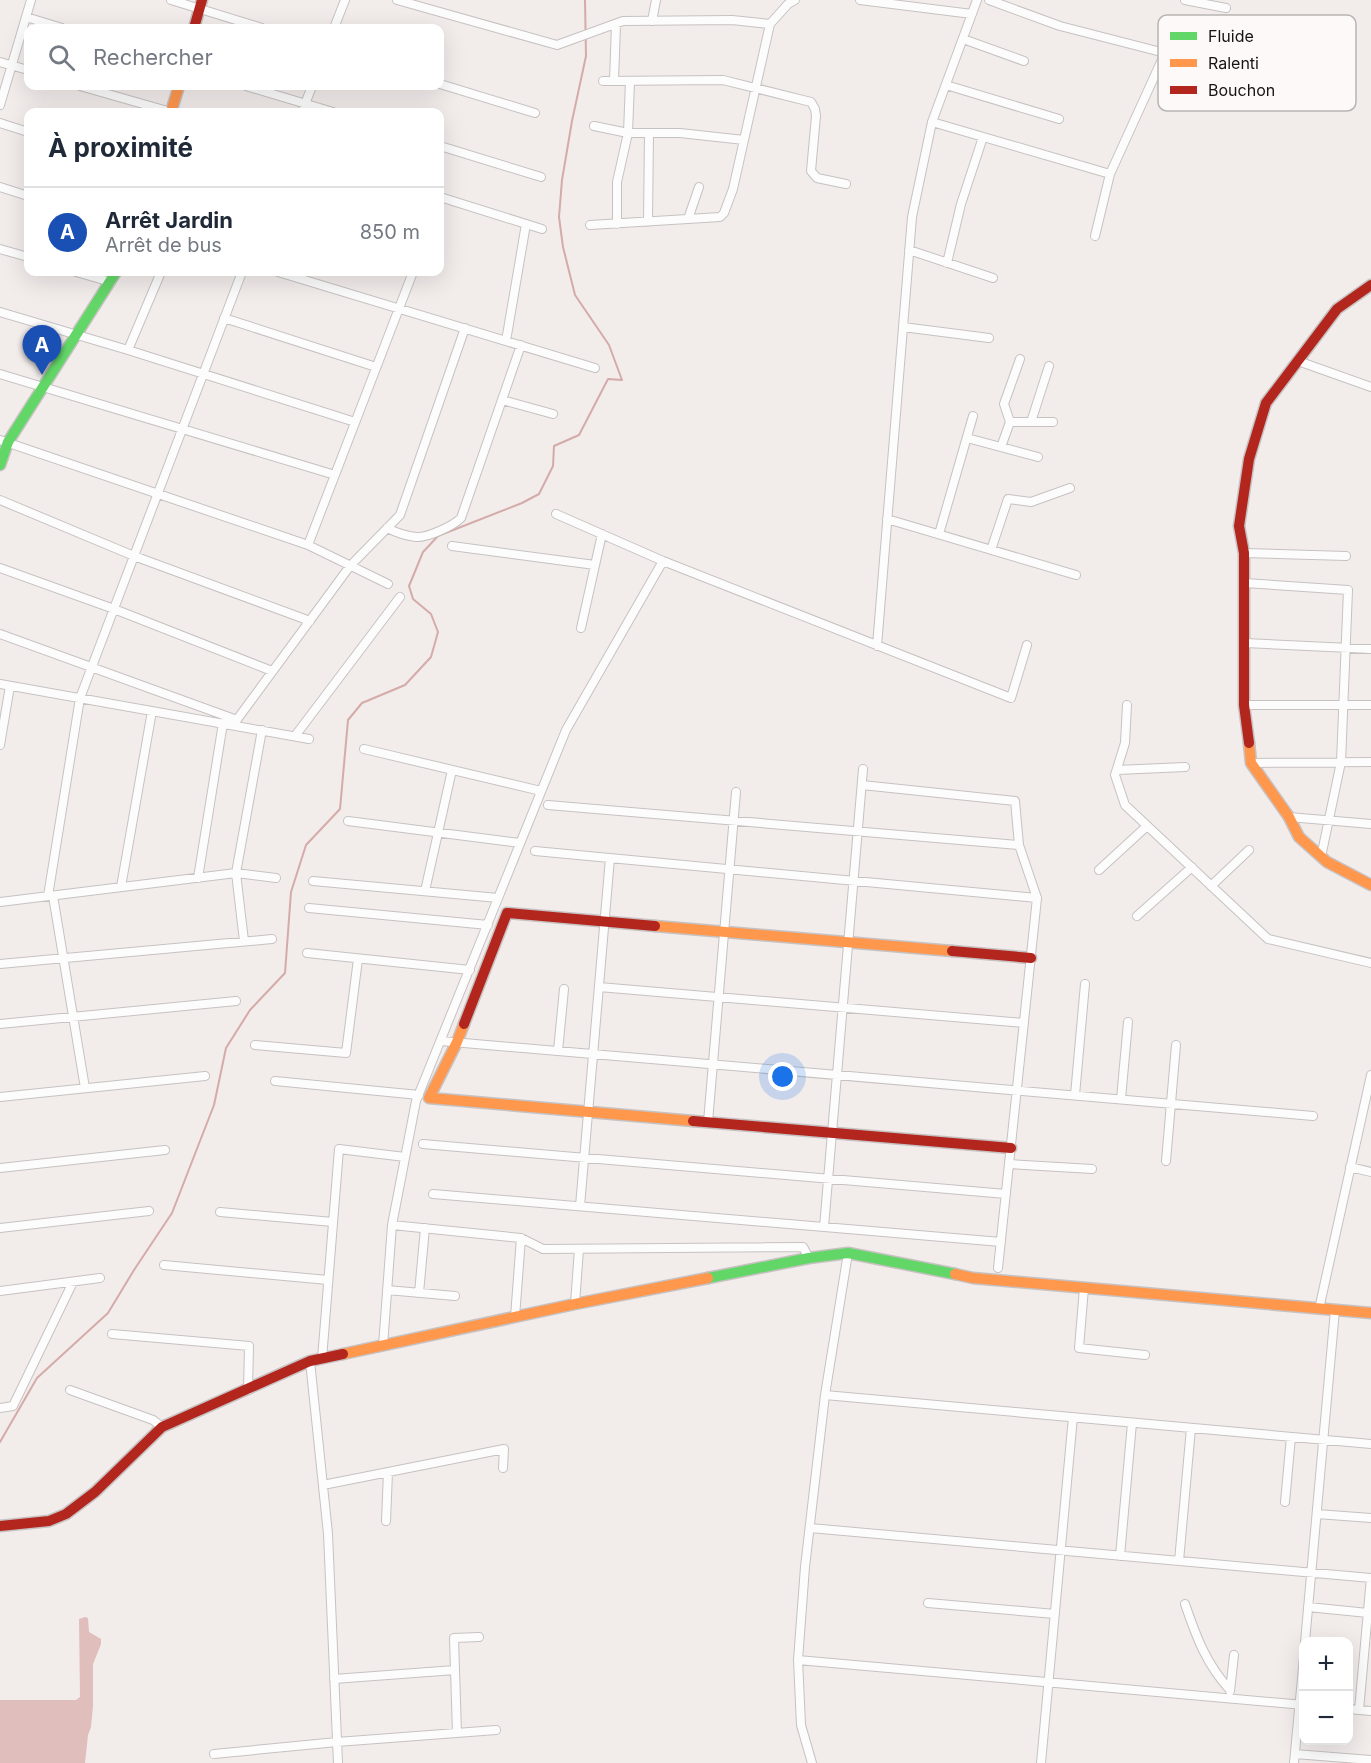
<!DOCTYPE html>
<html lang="fr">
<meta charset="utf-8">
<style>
:root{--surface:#fff;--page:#f6f6f7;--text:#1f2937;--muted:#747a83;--line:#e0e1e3;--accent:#0f766e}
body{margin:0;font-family:Inter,sans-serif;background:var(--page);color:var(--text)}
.controls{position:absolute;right:18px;bottom:18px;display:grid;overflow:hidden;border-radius:12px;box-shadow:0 6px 24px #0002}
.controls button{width:54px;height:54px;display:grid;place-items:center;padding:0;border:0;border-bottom:2px solid var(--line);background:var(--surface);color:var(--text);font:30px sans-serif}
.you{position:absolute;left:783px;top:1077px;width:21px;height:21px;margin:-15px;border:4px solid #fff;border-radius:50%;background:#1a73e8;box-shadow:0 0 0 9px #1a73e833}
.badge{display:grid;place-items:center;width:39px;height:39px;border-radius:50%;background:var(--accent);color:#fff;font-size:20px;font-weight:700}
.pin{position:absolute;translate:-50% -50px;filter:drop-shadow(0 2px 3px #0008)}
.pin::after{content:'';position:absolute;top:32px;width:21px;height:18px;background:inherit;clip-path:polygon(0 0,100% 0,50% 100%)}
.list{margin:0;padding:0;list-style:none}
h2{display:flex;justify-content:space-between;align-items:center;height:78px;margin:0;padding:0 24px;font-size:26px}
h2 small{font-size:20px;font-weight:400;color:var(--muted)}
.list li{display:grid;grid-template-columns:39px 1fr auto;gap:18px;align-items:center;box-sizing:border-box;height:90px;padding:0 24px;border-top:2px solid var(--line)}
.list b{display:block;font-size:22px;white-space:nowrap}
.list p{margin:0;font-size:20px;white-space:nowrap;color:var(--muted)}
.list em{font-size:20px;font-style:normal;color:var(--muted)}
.icon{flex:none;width:33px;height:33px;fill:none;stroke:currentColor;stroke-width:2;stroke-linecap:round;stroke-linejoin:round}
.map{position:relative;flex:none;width:1371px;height:1763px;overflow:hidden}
.search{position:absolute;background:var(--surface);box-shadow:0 6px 24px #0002;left:24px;top:24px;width:420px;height:66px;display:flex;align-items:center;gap:15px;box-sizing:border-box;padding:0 21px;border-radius:12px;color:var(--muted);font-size:22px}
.panel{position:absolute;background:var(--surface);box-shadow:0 6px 24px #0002;left:24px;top:108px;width:420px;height:168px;border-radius:12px}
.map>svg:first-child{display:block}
</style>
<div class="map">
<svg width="1371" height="1763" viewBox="0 0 1371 1763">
<rect width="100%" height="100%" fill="#f2eceb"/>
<!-- forest -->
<path fill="#e0bebb" d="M85 1617 88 1618 89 1632 101 1639V1644L93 1664V1706L91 1727 88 1735 85 1763H0V1700H76L80 1697 79 1619Z"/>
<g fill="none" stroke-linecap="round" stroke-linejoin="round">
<!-- stream -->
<path stroke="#d4aba8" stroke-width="2" d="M0 1442 37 1378 108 1313 134 1270 172 1213 214 1105 226 1048 250 1010 285 973 291 892 306 845 340 809 348 720 362 703 405 685 431 657 438 632 431 614 413 599 409 586 423 552 438 536 522 503 539 494 553 466 554 446 579 435 608 379 622 380 609 345 575 295 563 247 559 217 562 180 572 121 586 56 585 0"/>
<!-- street casing -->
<g stroke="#c7c2c2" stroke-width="10">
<path id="street" d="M171 0 262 28
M397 0 557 45 623 21 732 20 770 24
M860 0 972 14
M989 0 1060 26 1165 53 1110 174 1095 236
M1185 0 1226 8
M26 17 62 28
M652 21 656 0
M334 28 345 0
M963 39 1024 61
M0 62 28 70
M603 81 723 80 811 102 815 109 816 116 811 171 817 178 846 184
M614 81 616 24
M440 84 535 113
M946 85 1059 119
M80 86 171 112
M246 86 333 112
M0 105 31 0
M302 112 312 86
M932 122 1110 174
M0 123 28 132
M594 126 628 133H680L744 140
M440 146 541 177
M0 187 28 196
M440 197 542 229
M688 219 699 187
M648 222 649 133
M617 224V182L628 133 630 81
M590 225 720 217 724 213 733 189 770 24 788 4 795 0
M0 249 28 257
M909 250 993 278
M947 263 961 204 983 137
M76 272 111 282
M278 272 595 368
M0 312 128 350 355 422
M224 318 376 367
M903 327 989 338
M506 341 526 224
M128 350 161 272
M1298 361 1371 387
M0 374 335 475
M502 400 553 414
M1010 422H1053
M1031 422 1049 366
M967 438 1038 457
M0 440 308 545 388 584
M1001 447 1010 422 1004 404 1020 359
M0 500 134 556 310 621
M556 514 663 561 1011 698 1027 645
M887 519 1076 575
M387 528C395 532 406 536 416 537 427 538 453 526 461 518L521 345
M939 534 973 416
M308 545 413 272
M452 546 595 565
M991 550 1008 499 1031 502 1070 488
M1244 553 1346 556
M0 568 114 609 272 671
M1245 583 1348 590 1341 762 1321 857
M581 628 602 534
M0 634 237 720
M1245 643 1371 649
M877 646 912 217 932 122 977 0
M0 684 309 739
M1127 705 1125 743 1115 775 1125 805 1268 939 1371 963
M1244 705H1371
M233 725 350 566 400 515 465 328
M295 736 400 597
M0 745 10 686
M364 749 541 791
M1251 763 1371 762
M1117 770 1185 767
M862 785 1015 801 1019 845 1037 898 998 1268
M548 805 1019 845
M1289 817 1371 824
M348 821 520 843
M535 851 1037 898
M1099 870 1147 826
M198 878 223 723
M313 881 498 898
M1211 886 1249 850
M121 887 152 711
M425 891 452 770
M48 896 80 698 242 272
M53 896 85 1088
M0 902 236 873 276 878
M309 908 488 925
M1137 916 1192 867
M244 941 236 873 262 730
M307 953 470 970
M0 964 272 939
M599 987 1024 1023
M0 1024 236 1001
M441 1041 1313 1116
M255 1045 346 1053 358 959
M558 1051 564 989
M275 1081 419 1095
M1075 1095 1085 984
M0 1097 205 1076
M1121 1099 1128 1022
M708 1122 736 792
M423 1144 1006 1194
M1166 1161 1176 1045
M1009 1164 1092 1169
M1350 1167 1371 1172
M0 1168 165 1150
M433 1194 1001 1242
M580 1206 610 858
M220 1212 333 1222
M392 1225 521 1238 543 1249 803 1247 809 1258
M824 1227 863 769
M0 1228 149 1211
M164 1265 328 1280
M1084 1288 1079 1348 1145 1355
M387 1290 455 1296
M0 1291 100 1278
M419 1293 425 1228
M575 1304 579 1249
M1319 1309 1371 1075
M515 1317 521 1238
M112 1334 249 1346 248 1390
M383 1346 392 1225 416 1101 566 730 663 561
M322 1359 339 1149 405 1157
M310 1361 328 1534 338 1763
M70 1390 153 1420 162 1427
M825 1395 1371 1444
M0 1408 13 1406 73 1282
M323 1485 504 1449 503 1468
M1285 1502 1291 1437
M1317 1514 1371 1518
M386 1521 388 1472
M810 1528 1371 1578
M1120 1556 1132 1423
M1179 1561 1191 1428
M928 1603 1055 1614
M1185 1604C1196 1636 1206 1664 1230 1690
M1308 1607 1368 1613
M1305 1642 1335 1310
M798 1660 1304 1705
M334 1679 455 1670
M1230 1691 1234 1655
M1348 1709 1371 1711
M1359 1710 1371 1578
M457 1733 454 1638 479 1637
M214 1754 337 1742 496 1730
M1295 1754 1371 1760
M812 1763 801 1725 798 1660 805 1567 825 1395 848 1253
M1041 1763 1073 1417
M1294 1763 1304 1657"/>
</g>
<!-- fast casing -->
<g stroke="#c7c2c2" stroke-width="13">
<path id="fast" d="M0 465 8 442 116 272
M708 1278 809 1258 848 1253 955 1274"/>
</g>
<!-- slow casing -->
<g stroke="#c7c2c2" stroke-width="13">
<path id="slow" d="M171 112 179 86
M1249 743 1251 763 1289 817 1299 837 1327 862 1371 885
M655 926 952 951
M464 1024 457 1042 429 1098 693 1121
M955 1274 973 1278 1371 1313
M343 1354 575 1304 708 1278"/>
</g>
<!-- jam casing -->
<g stroke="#c7c2c2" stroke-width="13">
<path id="jam" d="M194 28 202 0
M1249 743 1244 705V553L1239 526 1249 459 1266 403 1337 309 1371 285
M952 951 1031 958
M464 1024 507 913 655 926
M693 1121 1011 1148
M0 1526 49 1521 66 1514 95 1492 162 1427 310 1361 343 1354"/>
</g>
<!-- street -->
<use href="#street" stroke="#fdfcfc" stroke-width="8"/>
<!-- fast -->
<use href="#fast" stroke="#63d668" stroke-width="10"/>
<!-- slow -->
<use href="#slow" stroke="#ff974d" stroke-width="10"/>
<!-- jam -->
<use href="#jam" stroke="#b3261e" stroke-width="10"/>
</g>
<!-- legend -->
<rect x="1158" y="15" width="198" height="96" rx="9" fill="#fdf9f8" stroke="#b8b4b3" stroke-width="1.5"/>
<rect x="1170" y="32" width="27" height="8" fill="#63d668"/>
<rect x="1170" y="59" width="27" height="8" fill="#ff974d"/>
<rect x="1170" y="86" width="27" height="8" fill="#b3261e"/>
<g font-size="16" fill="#171312">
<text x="1208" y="42">Fluide</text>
<text x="1208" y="69">Ralenti</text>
<text x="1208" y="96">Bouchon</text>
</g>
</svg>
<div class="controls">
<button>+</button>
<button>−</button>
</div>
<div class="you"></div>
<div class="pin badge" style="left:42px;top:375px;background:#1a4fb4">A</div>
<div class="search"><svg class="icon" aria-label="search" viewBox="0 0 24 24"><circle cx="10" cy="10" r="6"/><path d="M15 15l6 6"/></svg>Rechercher</div>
<section class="panel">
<h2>À proximité<small></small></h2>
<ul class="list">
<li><span class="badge" style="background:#1a4fb4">A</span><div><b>Arrêt Jardin</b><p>Arrêt de bus</p></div><em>850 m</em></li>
</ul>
</section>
</div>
